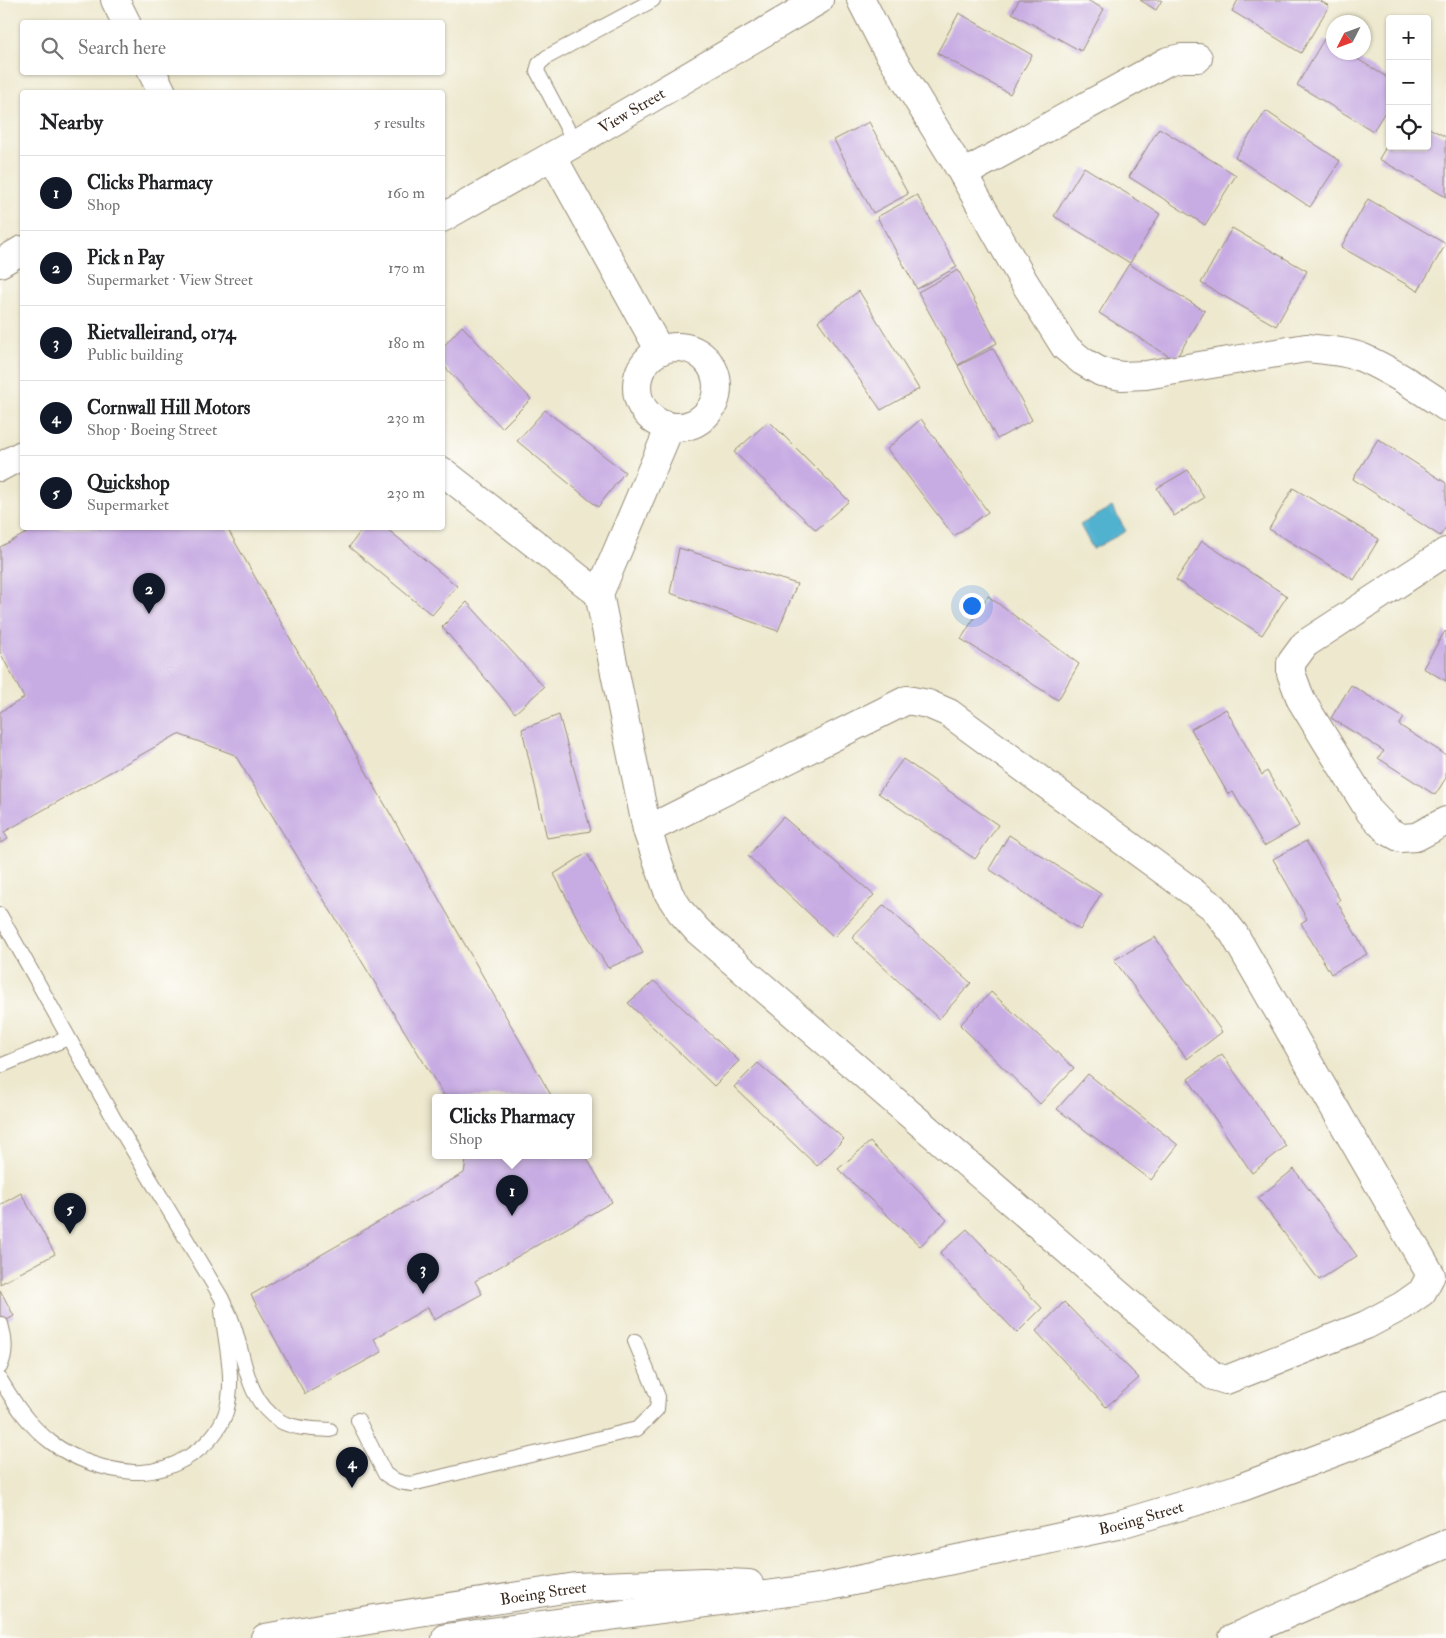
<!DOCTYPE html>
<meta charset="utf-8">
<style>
:root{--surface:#fff;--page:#f6f6f6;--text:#202124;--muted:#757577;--line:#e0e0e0;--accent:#111827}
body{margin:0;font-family:"IM FELL Double Pica",serif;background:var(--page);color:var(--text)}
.controls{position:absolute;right:15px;top:15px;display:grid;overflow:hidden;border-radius:5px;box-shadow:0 1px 4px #0004}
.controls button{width:45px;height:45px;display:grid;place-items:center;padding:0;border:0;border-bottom:1px solid var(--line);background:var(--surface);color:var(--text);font:25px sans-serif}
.compass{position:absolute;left:1326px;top:15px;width:45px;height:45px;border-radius:50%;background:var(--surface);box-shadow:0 1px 4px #0004;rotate:228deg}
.you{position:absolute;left:971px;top:605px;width:18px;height:18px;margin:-12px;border:4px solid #fff;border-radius:50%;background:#1a73e8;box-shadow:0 0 0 8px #1a73e833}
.badge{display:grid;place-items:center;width:32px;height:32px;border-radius:50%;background:var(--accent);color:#fff;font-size:16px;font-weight:700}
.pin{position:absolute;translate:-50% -41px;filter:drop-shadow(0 1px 2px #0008)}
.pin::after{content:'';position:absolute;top:26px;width:18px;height:15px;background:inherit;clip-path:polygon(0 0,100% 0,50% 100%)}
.popup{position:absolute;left:432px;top:1094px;width:160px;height:65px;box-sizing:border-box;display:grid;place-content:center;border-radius:5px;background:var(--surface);filter:drop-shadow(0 1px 4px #0005);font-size:16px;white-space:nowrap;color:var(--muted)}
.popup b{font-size:19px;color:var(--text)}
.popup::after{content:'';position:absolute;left:50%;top:100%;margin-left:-10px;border:10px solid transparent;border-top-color:var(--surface)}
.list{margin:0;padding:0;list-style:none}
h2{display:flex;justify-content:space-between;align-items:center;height:65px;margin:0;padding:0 20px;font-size:21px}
h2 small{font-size:16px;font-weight:400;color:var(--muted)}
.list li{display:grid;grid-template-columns:32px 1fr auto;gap:15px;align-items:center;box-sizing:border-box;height:75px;padding:0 20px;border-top:1px solid var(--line)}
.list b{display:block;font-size:19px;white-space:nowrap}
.list p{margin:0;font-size:16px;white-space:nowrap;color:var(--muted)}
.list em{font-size:16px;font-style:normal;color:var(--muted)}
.icon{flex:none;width:28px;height:28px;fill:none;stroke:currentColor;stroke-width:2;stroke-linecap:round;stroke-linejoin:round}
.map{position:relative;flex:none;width:1446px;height:1638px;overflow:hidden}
.search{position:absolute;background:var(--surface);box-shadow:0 1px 4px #0004;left:20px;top:20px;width:425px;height:55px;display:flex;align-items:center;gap:12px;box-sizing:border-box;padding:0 18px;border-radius:5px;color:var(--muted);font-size:19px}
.panel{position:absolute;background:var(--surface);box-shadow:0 1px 4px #0004;left:20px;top:90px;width:425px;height:440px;border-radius:5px}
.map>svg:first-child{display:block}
</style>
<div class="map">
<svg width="1446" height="1638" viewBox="0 0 1446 1638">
<rect width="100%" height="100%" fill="#fdfcf7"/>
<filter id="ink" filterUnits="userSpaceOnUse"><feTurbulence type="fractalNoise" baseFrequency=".02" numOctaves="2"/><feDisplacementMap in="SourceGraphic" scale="10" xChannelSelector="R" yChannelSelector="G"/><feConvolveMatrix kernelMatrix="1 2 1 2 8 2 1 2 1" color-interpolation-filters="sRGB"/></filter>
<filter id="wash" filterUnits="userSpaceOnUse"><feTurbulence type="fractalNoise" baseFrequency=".0096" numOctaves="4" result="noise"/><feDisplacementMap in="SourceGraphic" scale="20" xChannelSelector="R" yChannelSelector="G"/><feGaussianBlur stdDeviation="1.12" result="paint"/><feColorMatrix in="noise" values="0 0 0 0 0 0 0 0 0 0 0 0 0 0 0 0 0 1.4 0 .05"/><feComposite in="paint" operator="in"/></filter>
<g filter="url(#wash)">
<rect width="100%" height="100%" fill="#ede8ce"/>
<!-- water -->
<path fill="#51b2d0" stroke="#466e77" d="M1112 507 1126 531 1093 549 1080 525Z"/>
<g id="blocks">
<!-- building -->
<path fill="#c7ace3" d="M1019 0H1087L1104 9 1081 51 1012 13Z
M1140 0H1162L1156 10Z
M1238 0H1319L1329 6 1301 53 1232 11Z
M959 13 1032 55 1010 94 937 53Z
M1324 39 1334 45V52H1346L1390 79V104L1373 131 1297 85Z
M1266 111 1340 161 1310 207 1235 157Z
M869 122 908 194 873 213 834 140Z
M1427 127 1446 137V197L1379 159 1390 140V146H1427Z
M1159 128 1236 175 1205 225 1129 177Z
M1084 167 1160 214 1130 263 1054 216Z
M917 195 957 267 917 289 877 217Z
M1368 199 1446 244 1418 291 1341 247Z
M1232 228 1307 271 1276 326 1201 283Z
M1129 264 1205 311 1175 360 1099 313Z
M958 270 997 343 958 365 918 292Z
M859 291 919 389 881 410 818 321Z
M462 326 531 399 502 428 442 364V348Z
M993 348 1032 420 997 439 958 366Z
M545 410 625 472 598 507 517 441Z
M921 419 988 512 954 536 887 449Z
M769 421 849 501 816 530 734 452Z
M1378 439 1446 483V527L1440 536 1353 479Z
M1188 470 1204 498 1174 516 1157 488Z
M1293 488 1379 539 1354 580 1269 529Z
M36 528H227L552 1097H445L235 755 178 734 4 832 8 839 0 843V712L24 698 0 652V547Z
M363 528H386L457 586 432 615 349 547Z
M1202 541 1287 596 1262 635 1176 580Z
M679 548 797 584 778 631 670 593Z
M988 596 1079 664 1058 700 961 639Z
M467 602 544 687 515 713 442 627Z
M1445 631 1446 632V681L1423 668Z
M1351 685 1404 718 1399 725 1446 755V778L1435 795 1378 758 1384 751 1331 718Z
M1226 709 1262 775 1267 771 1299 826 1264 846 1233 792 1228 794 1191 729Z
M559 715 591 831 547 838 522 729Z
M903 759 998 825 975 859 878 793Z
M783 817 874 895 834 937 748 856Z
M1009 835 1101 894 1080 930 989 869Z
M1306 841 1340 900 1337 902 1367 954 1331 974 1301 923 1307 919 1273 859Z
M587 853 643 953 608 968 580 923 554 874Z
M884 905 971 983 939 1019 852 938Z
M1155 937 1222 1032 1187 1059 1114 960Z
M654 981 739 1061 714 1086 628 1003Z
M991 992 1074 1068 1040 1104 960 1025Z
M1222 1054 1286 1146 1252 1173 1188 1079Z
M758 1063 844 1139 817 1166 734 1087Z
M1088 1074 1178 1145 1151 1180 1057 1109Z
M870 1142 947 1220 920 1246 838 1169Z
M467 1155H585L612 1202 475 1281 482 1294 434 1320 428 1307 374 1339 382 1352 305 1394 251 1295 464 1173Z
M1294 1169 1357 1256 1319 1280 1258 1198Z
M21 1193 55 1254 0 1284V1205Z
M967 1229 1042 1308 1017 1333 940 1253Z
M0 1290 14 1316 0 1324Z
M1064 1302 1139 1378 1106 1407 1036 1331Z"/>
</g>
</g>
<g filter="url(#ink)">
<use href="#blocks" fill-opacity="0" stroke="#948976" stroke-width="1"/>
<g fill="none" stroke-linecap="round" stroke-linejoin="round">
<!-- lane casing -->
<g stroke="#948976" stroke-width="16">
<path id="lane" d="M575 143 537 71 539 64 547 57 653 0
M0 915 113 1117 221 1297C224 1304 228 1311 231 1318 245 1353 244 1399 280 1421 293 1429 316 1429 330 1430
M0 1066 68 1038
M0 1367C7 1352 5 1339 1 1324
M0 1379C15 1404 28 1425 52 1443 75 1460 105 1470 133 1472 171 1474 214 1448 226 1412 236 1379 225 1343 222 1310
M358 1420 385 1474C394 1481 401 1483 412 1484L637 1429 657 1409 658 1397 635 1341"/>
</g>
<!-- street casing -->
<g stroke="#948976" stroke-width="30">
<g id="street">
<path d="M115 0 126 22"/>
<path d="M861 0 884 45 963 174 1023 280 1065 347 1082 361 1101 372 1122 376 1146 375 1306 348C1325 350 1345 351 1363 358 1392 371 1420 389 1446 407"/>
<path d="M152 72 162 92"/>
<path d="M552 156 660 351"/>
<path d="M963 174 1168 61 1181 58H1198"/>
<path id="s1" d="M442 218 575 143 819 0"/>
<path d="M0 263 22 250"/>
<circle cx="677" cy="387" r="40"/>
<path d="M0 467 22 455"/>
<path d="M442 471 599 594"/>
<path d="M1446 552 1305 644 1291 663V673L1301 700 1370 812 1388 831 1401 838 1416 837 1446 821"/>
<path d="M647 830 907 700 928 704 949 713 1213 907 1234 934 1431 1275 1422 1292 1402 1306 1366 1325 1226 1380 1213 1376 698 931 681 912 669 894 647 830 599 594 670 427"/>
<path d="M1233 1638 1446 1544"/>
</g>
</g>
<!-- secondary casing -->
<g stroke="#948976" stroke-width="30">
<g id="secondary">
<path id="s2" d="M265 1638 331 1626 576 1587 705 1582 749 1584"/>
<path id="s3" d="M446 1638 825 1587 1117 1525 1237 1489 1365 1441 1446 1406"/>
</g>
</g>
<!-- lane -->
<use href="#lane" stroke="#fff" stroke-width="14"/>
<!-- street -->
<use href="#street" stroke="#fff" stroke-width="28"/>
<!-- secondary -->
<use href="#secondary" stroke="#fff" stroke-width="28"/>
</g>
</g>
<g text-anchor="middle" stroke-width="4" stroke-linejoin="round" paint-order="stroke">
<!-- street labels -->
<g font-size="16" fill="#3b2a1e" stroke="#fdfcf7">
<text dy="6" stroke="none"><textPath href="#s1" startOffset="218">View Street</textPath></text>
<text dy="6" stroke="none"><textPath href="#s3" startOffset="706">Boeing Street</textPath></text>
<text dy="6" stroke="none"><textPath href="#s2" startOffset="282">Boeing Street</textPath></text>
</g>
</g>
</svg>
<div class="controls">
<button>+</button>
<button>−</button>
<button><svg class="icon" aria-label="locate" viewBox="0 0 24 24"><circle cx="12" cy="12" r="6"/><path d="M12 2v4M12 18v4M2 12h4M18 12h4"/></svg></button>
</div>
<svg class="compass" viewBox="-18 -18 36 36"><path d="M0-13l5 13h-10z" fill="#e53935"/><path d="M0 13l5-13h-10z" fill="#757577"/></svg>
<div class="you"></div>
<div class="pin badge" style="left:512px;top:1216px">1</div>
<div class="popup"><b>Clicks Pharmacy</b>Shop</div>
<div class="pin badge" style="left:149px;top:614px">2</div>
<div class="pin badge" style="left:423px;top:1294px">3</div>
<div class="pin badge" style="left:352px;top:1488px">4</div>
<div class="pin badge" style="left:70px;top:1234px">5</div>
<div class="search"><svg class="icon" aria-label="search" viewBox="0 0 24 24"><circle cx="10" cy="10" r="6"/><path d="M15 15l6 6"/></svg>Search here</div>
<section class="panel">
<h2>Nearby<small>5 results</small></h2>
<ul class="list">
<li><span class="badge">1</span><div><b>Clicks Pharmacy</b><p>Shop</p></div><em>160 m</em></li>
<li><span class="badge">2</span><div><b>Pick n Pay</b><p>Supermarket · View Street</p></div><em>170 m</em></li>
<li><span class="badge">3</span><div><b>Rietvalleirand, 0174</b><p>Public building</p></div><em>180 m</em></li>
<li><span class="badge">4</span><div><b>Cornwall Hill Motors</b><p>Shop · Boeing Street</p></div><em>230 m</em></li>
<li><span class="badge">5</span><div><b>Quickshop</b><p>Supermarket</p></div><em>230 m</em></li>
</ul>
</section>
</div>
